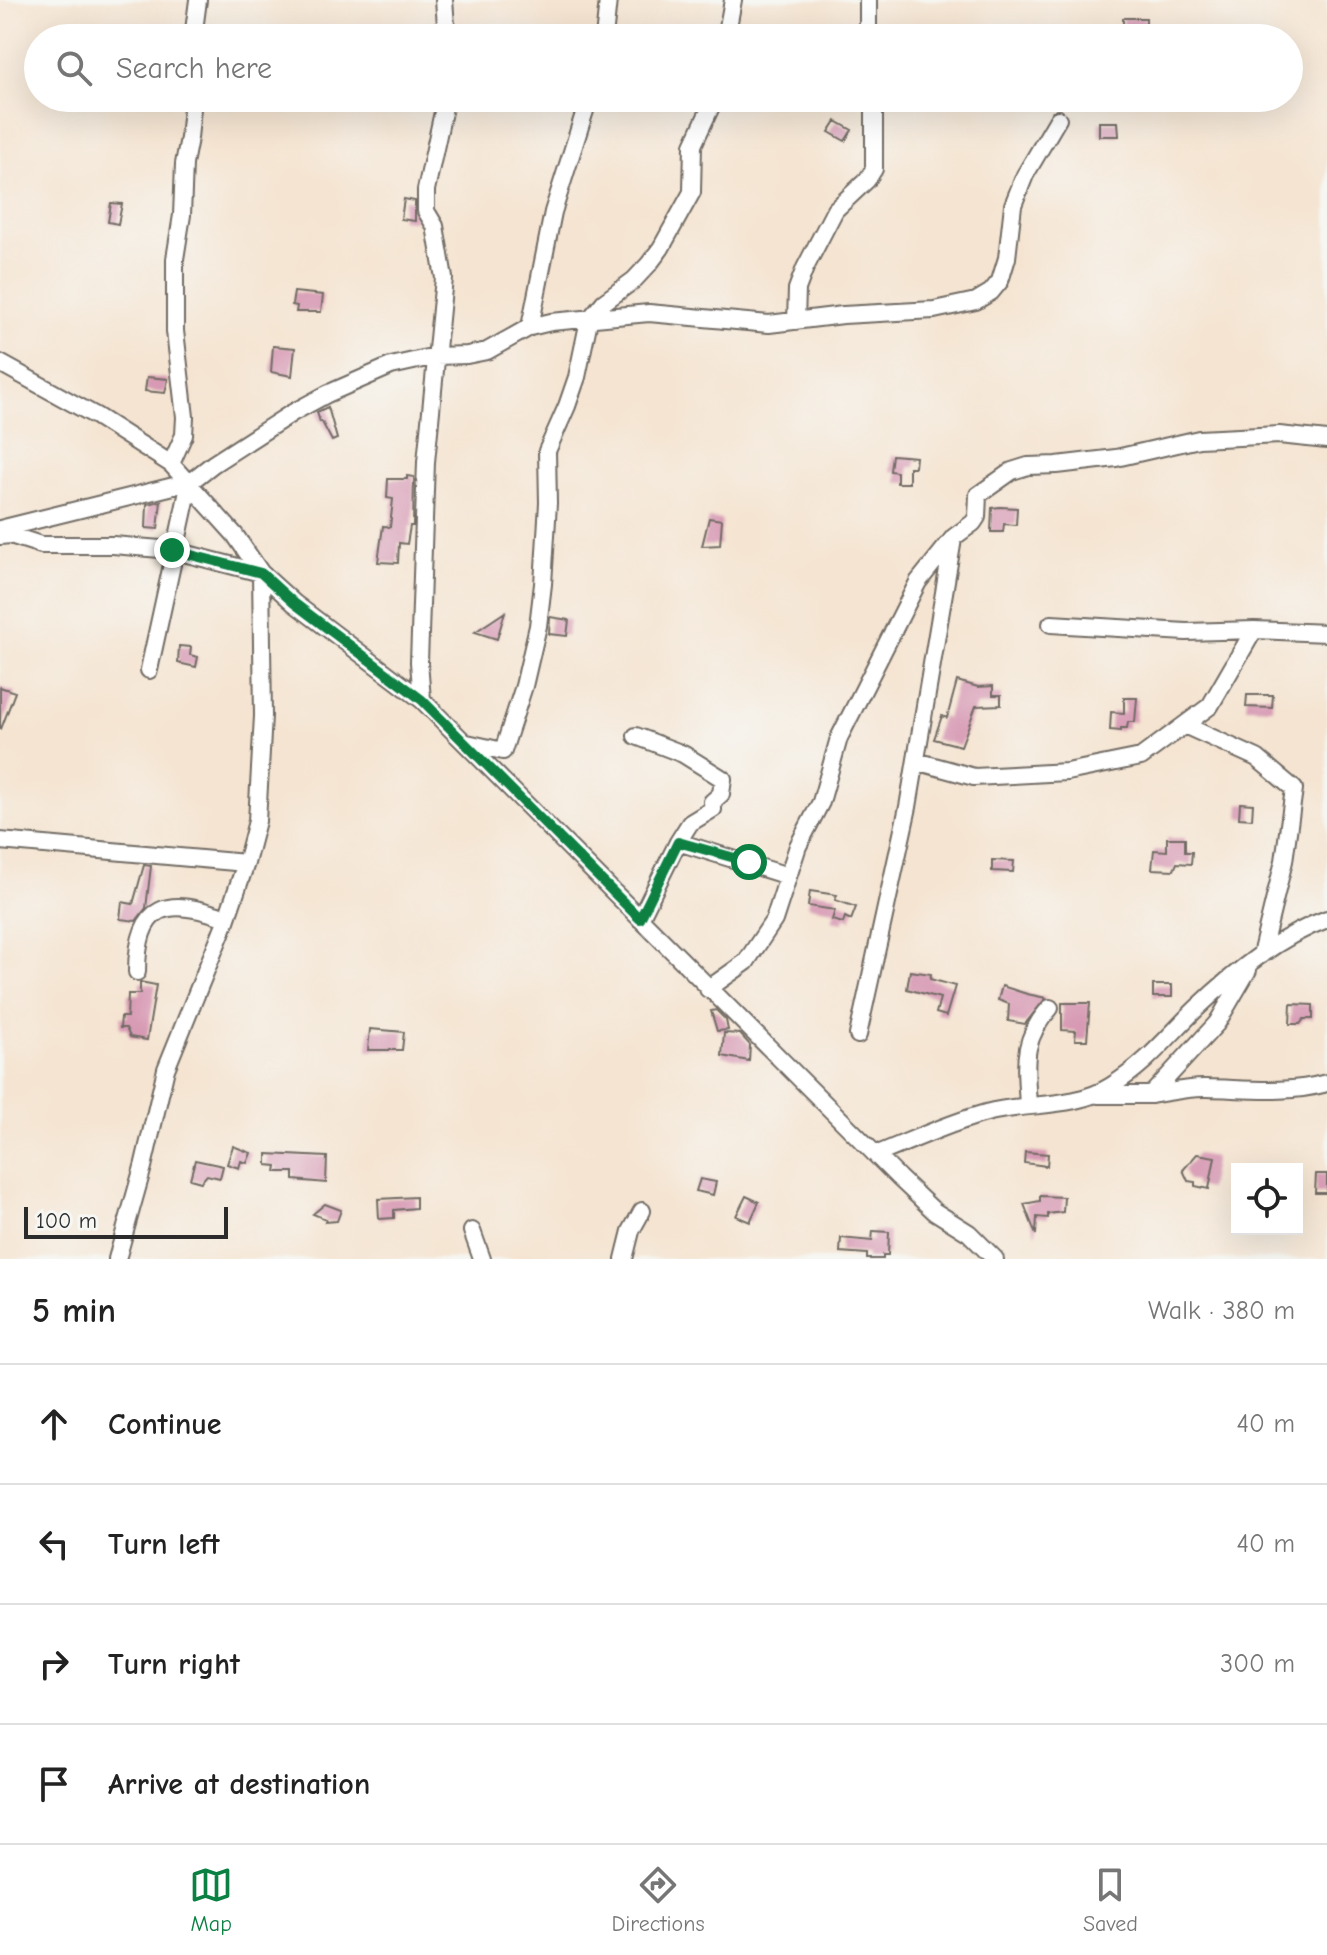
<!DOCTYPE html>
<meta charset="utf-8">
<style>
:root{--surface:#fff;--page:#f2f2f2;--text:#222;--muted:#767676;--line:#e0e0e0;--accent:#0b8043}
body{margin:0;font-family:"Comic Neue",sans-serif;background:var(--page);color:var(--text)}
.controls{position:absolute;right:24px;bottom:24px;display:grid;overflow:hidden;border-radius:0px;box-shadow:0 8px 32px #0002}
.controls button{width:72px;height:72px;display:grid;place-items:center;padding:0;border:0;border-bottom:2px solid var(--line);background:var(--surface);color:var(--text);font:40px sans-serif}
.scale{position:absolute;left:24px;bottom:20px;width:204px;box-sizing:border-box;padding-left:8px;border:4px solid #2b2b2b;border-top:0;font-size:22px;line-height:28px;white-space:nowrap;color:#2b2b2b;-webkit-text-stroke:6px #f6f6f2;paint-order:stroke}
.stop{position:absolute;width:24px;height:24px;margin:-18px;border:6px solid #0b8043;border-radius:50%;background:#fff}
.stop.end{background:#0b8043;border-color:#fff;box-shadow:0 2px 8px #0008}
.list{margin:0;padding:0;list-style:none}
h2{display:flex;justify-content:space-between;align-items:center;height:104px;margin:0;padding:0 32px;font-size:34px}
h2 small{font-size:26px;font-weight:400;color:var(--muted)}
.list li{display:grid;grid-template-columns:52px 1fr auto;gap:24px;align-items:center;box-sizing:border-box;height:120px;padding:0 32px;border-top:2px solid var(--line)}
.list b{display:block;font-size:30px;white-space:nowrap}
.list em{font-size:26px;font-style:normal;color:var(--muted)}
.icon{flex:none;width:44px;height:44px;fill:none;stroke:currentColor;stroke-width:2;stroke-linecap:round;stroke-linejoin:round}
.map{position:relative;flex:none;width:1327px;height:1259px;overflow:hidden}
.search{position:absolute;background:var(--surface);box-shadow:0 8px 32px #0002;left:24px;right:24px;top:24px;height:88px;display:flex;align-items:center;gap:20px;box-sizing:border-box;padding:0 28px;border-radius:44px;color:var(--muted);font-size:30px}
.sheet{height:584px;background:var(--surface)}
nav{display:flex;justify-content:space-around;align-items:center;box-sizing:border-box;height:112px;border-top:2px solid var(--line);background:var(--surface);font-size:22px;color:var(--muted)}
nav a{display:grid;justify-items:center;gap:4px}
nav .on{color:var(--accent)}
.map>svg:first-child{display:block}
</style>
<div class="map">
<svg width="1327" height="1259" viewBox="0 0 1327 1259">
<rect width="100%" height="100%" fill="#f6f6f2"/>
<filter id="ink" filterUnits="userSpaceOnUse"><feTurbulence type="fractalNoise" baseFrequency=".0125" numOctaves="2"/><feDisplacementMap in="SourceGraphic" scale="16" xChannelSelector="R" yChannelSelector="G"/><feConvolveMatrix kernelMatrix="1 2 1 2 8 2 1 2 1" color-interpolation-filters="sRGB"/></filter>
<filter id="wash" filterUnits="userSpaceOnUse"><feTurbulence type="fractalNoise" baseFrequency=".006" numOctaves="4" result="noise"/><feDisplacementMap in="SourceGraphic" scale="32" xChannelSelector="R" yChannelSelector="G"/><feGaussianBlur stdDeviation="1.8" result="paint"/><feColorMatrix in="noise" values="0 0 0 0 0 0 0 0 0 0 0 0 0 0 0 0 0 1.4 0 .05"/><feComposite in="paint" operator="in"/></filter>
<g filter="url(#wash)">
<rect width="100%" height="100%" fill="#f5e4d1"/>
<g id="blocks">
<!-- building -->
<path fill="#d799b3" d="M1123 18H1146V30H1123Z
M836 121 852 130 845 141 829 132Z
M1099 122H1118L1119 136H1099Z
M404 199 415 201V221L401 219Z
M111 203 122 204 118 224 108 222Z
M294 292 323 295 321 312H296L297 306 292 305Z
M273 346 295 348 292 376 271 372Z
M147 377 168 379 165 393 145 391Z
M328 407 337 439 332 441 322 422H320L317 412Z
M892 455 916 457 915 467H909V483H897V472L890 471Z
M407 476 414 477 413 526H410L407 544 399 543 398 563 378 562 383 526 390 527 393 499 387 498 388 479H407Z
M161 501 158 529 146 528 147 504Z
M1000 507 1017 508 1016 525 1004 524 1003 532H991L992 508Z
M709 518 722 520 720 545 702 546Z
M505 612 497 639 475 632Z
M550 617 569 620 567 636 549 634Z
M179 646 191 647 190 655 198 657 196 667 178 663Z
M957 681 978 687 993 686V695H1001V705L976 706 961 746 934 739 942 716 947 718Z
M0 687 15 692 1 729H0Z
M1247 695H1273L1272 708 1246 707Z
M1124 698H1137L1135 722H1128L1127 728H1121V731L1110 730 1111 712 1124 713Z
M1240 803 1253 804 1252 819 1239 818Z
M1167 838H1185V852H1192L1191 864 1177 863 1174 870 1152 869 1154 850 1167 851Z
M992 860 1014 861 1013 872 992 871Z
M144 865 151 866 146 908 136 921 120 919 122 902 133 904Z
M810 891 837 895 835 900 856 907 851 920 845 917 843 923 832 920 835 910 808 906Z
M910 971 931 974 930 979 955 986 946 1016 936 1013 940 998 907 989Z
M140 982 156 985 147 1040 130 1037 126 1028H120L121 1017H127L128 994H140Z
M1153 985H1172V997H1153Z
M1002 986 1027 994 1046 998 1025 1024 1008 1021 1009 1004 998 1000Z
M1062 1003H1090L1087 1040H1075L1076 1031 1062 1030Z
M1291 1004 1313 1005V1019H1304L1300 1024H1290Z
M716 1010 726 1020 728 1030 717 1031 711 1011Z
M370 1029 404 1032 402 1050H368Z
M724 1033 740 1034 750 1045 749 1061 722 1056Z
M233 1146 251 1153 247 1163 241 1161 239 1168 227 1164Z
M1025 1152 1048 1154 1047 1166 1024 1163Z
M267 1154 327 1157 326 1183 294 1180V1172H276L277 1166 267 1165Z
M1197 1154 1215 1157 1209 1189 1195 1186V1182L1188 1181 1183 1170Z
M195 1160 223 1166 220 1178 207 1175 201 1182 190 1179Z
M1316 1174H1327V1193H1315Z
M700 1179 716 1182 713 1195 696 1191Z
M746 1196 759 1202 750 1222 736 1216Z
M1040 1196 1064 1197 1063 1212 1048 1214V1218L1037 1217 1036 1235 1024 1204 1040 1201Z
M416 1197V1208L394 1210V1218L379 1219 378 1199Z
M325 1204 341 1210 337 1221 325 1222 326 1219 313 1214Z
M873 1231 889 1232 888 1255H883V1259H867V1254L840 1252 841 1238 872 1241Z"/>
</g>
</g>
<g filter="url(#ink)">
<use href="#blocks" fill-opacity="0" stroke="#726c65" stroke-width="2"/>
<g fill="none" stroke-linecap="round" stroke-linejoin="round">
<!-- minor casing -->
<g stroke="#726c65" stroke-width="20">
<path id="minor" d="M444 0 447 38
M868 0V38
M193 38 198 0
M604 38 608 0
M726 38 733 0
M796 321 797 289 805 268 835 210 867 180 874 169V98
M530 327 553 212 589 98
M0 363 96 416 171 464 235 535 261 573 294 603 422 700 899 1178 934 1211 969 1233 995 1259
M171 464 184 435 185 417 175 331V259L182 215 184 164 189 138 193 98
M0 529 190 482 213 464 292 413 327 394 391 366 436 356 467 355 487 351 530 327 551 322 649 313 769 324 843 315 934 310 976 301 991 292 1000 281 1007 258 1013 205 1025 175 1058 119
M0 536 10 535 41 545H113L172 550 261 573 263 716 257 821 246 863 226 921 166 1069 143 1167 117 1259
M1051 624 1186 632 1254 630
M149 670 190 482
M422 700 419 662 426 462 444 278 435 226 426 211V190L446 98
M1184 725 1257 758 1294 789 1284 861 1261 955
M636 736 683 754 723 779 721 794 712 802 713 809 690 823 678 842
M467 743 503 751 524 686 538 626 543 584 548 503 547 451 567 406 577 377 589 320 604 302 634 280 649 264 661 248 692 192 693 145 715 98
M916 761 974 777 1067 772 1141 757 1210 706 1254 630 1327 633
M0 841 246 863
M640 919 678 842 788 876
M137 972C137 902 168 897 226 918
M708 989 746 962 774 920 798 846 821 802 839 738 918 582 954 537 973 523 977 517 978 495 1012 471 1028 466 1057 465 1116 458 1199 439 1279 435 1327 440
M858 1035 908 807 953 539
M1098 1095H1151L1217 1023 1248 970
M1151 1095C1170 1092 1189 1087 1208 1088 1249 1089 1287 1094 1327 1083
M1028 1106C1026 1065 1020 1041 1050 1008
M878 1154C913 1140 949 1123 986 1113 1026 1102 1075 1109 1111 1086 1148 1063 1167 1037 1197 1008 1235 972 1278 937 1327 919
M472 1231 482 1259
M624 1259 631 1231 642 1211"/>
</g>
<!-- minor -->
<use href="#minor" stroke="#fff" stroke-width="16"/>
</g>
</g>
<g fill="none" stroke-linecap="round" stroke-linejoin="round" filter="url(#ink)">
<!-- route -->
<path stroke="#0b8043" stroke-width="10" d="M172 550 261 573 294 603 422 700 640 919 678 842 749 862"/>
</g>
</svg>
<div class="controls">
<button><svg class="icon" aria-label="locate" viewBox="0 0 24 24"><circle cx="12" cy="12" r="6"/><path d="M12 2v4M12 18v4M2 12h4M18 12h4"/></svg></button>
</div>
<div class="scale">100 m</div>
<div class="stop" style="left:749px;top:862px"></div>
<div class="stop end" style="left:172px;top:550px"></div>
<div class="search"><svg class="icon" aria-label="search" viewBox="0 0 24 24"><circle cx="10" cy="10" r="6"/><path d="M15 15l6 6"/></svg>Search here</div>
</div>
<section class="sheet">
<h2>5 min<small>Walk · 380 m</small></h2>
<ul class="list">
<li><svg class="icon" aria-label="ahead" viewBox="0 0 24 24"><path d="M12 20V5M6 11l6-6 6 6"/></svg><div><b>Continue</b></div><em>40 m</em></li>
<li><svg class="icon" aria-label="left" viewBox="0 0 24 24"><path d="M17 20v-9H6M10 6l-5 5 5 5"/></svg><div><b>Turn left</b></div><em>40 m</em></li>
<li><svg class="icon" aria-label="right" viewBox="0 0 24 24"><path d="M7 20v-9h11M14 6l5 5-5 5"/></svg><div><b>Turn right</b></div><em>300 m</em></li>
<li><svg class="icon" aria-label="arrive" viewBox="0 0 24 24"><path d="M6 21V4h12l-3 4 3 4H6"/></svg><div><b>Arrive at destination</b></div></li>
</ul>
</section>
<nav>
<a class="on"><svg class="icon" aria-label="map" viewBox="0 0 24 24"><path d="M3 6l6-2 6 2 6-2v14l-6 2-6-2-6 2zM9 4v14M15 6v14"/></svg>Map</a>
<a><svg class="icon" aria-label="directions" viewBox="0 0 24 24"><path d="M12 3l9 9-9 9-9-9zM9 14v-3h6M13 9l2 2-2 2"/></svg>Directions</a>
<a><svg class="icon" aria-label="saved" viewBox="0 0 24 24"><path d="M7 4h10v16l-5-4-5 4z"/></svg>Saved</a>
</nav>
